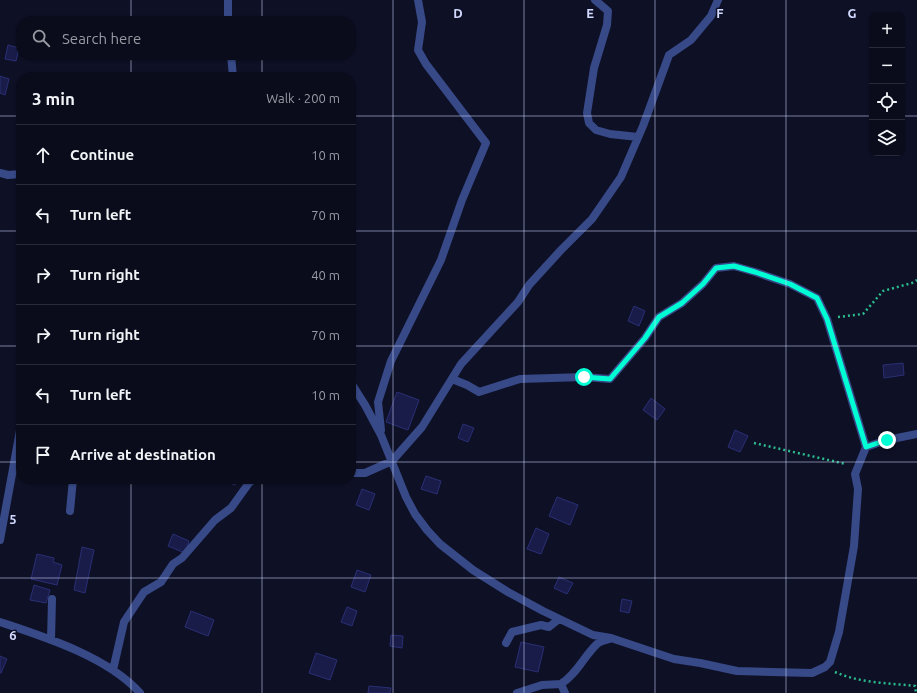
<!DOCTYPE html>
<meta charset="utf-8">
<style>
:root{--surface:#0a0c1c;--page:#131525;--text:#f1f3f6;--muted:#999ba3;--line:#2a2c3b}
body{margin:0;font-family:Ubuntu,sans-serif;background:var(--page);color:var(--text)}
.controls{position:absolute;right:12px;top:12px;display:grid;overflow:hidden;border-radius:8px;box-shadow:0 1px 3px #0004}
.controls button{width:36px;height:36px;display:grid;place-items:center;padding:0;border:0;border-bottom:1px solid var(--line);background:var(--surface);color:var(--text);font:20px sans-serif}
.stop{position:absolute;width:12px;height:12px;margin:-9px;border:3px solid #00fed5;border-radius:50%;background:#fff}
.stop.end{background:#00fed5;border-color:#fff;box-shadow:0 1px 4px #0008}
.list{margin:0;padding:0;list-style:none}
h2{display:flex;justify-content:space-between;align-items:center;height:52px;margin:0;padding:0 16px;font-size:17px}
h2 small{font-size:13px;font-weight:400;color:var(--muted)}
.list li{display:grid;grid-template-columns:26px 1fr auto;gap:12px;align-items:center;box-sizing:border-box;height:60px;padding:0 16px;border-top:1px solid var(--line)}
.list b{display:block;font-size:15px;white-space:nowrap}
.list em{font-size:13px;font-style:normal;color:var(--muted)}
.icon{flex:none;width:22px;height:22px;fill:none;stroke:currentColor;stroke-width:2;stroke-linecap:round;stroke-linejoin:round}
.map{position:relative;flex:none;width:917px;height:693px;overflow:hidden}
.search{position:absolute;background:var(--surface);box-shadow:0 1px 3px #0004;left:16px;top:16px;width:340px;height:44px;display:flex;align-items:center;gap:10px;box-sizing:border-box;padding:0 14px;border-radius:16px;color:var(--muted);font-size:15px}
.panel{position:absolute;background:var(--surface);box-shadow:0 1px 3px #0004;left:16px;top:72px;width:340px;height:412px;border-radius:16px}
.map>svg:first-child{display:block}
</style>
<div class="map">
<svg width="917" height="693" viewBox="0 0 917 693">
<rect width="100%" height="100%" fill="#0e1026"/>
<!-- building -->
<path fill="#191c48" stroke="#2a2f75" d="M8 45 19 48 16 61 5 59Z
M0 76 9 79 5 95 0 93Z
M634 306 645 311 639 326 628 321Z
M903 363 904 375 884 378 883 365Z
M397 392 419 400 408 430 386 422Z
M651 398 665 409 657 420 643 410Z
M463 424 474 428 468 442 458 438Z
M735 430 748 436 740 452 728 447Z
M426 476 441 481 437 494 421 489Z
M221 479H237L235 485Z
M362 489 375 494 369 510 356 505Z
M557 497 578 505 570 525 549 516Z
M536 528 549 534 541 554 527 549Z
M173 534 189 541 185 553 168 546Z
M82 547 94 550 85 593 74 590Z
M37 554 54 558 53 562 62 565 57 585 31 579Z
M357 570 371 575 365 592 351 587Z
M559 577 573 583 567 594 554 588Z
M34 585 50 590 46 603 30 600Z
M622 599 632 601 629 613 620 611Z
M347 607 357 611 352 626 341 622Z
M191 611 214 620 208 636 185 627Z
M391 635 403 636 402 648 390 646Z
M521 642 544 647 538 672 515 667Z
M316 653 337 660 330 680 309 673Z
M0 656 7 659 1 673H0Z
M369 686 391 688 390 693H368Z"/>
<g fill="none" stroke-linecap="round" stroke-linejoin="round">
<!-- path -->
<path stroke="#2abd8d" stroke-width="2.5" stroke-dasharray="2 3" stroke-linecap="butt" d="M838 317 863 314 883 291 912 283 917 280
M754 443 846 464
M835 672C859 683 889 683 915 686L916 693"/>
<!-- street -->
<path stroke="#374987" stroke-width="8" d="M228 0V21
M595 0 608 11 607 25 594 68 587 113 589 123 596 130 610 134 638 137
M231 55 233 77
M0 173 8 175 21 174
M452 379 467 385 479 392 520 379 584 377 610 379 645 338 659 317 682 303 703 284 716 268 734 266 755 272 790 284 817 298 827 319 866 447
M351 383 365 405 381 435 406 497 415 514 427 530 440 544 473 570 508 592 543 611 593 635 611 638 674 659 700 663 737 671 812 673 825 667 830 662 839 632 854 546 858 489 855 474 866 447 887 440 917 434
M381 430 378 402 391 361 441 260 462 200 486 143 426 64 418 50 422 22 418 0
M351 473H365L392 461 422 427 461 364 518 302 529 285 561 250 592 219 621 177 643 126 669 55 691 40 711 16 718 0
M70 511 73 479
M0 540 21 425
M0 622C45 637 108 657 140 693
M51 640 52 599
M506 643 512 632 541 625 549 627 559 619
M113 670 124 622 144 592 161 582 173 564 182 558 215 520 231 508 249 483 254 479
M517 693 542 685 561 684
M565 693 561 684C577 674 584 656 597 644 600 641 605 640 609 639"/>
</g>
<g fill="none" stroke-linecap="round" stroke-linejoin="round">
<!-- route -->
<path stroke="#00fed5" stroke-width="5" d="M584 377 610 379 645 338 659 317 682 303 703 284 716 268 734 266 755 272 790 284 817 298 827 319 866 447 887 440"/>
</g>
<!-- grid -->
<path fill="none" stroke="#d3daff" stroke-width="1" stroke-opacity="0.55" d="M131 0V21M262 0V21M393 0V693M524 0V693M655 0V693M786 0V693M131 55V77M262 55V77M0 116H21M351 116H872M902 116H917M0 231H21M351 231H917M0 346H21M351 346H917M0 462H21M351 462H917M131 479V693M262 479V693M0 578H917"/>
<g font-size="13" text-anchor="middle" font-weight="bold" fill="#d3daff" stroke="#0e1026" stroke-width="3" stroke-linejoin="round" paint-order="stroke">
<text x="458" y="18">D</text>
<text x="590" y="18">E</text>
<text x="720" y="18">F</text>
<text x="852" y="18">G</text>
<text x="13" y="524">5</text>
<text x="13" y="640">6</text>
</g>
</svg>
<div class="controls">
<button>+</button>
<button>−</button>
<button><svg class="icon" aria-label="locate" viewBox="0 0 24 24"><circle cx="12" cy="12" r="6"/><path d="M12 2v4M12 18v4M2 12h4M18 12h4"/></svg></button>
<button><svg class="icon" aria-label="layers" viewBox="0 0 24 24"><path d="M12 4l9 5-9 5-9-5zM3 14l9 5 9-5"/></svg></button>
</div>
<div class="stop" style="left:584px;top:377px"></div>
<div class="stop end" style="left:887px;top:440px"></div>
<div class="search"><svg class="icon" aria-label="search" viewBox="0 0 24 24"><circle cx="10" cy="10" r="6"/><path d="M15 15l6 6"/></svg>Search here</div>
<section class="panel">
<h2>3 min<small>Walk · 200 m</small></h2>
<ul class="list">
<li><svg class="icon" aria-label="ahead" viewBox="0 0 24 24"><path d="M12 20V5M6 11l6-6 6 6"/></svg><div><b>Continue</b></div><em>10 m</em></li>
<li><svg class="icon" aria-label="left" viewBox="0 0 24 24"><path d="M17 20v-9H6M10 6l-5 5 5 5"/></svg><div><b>Turn left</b></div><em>70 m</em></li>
<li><svg class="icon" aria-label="right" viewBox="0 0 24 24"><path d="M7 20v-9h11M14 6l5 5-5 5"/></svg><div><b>Turn right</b></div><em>40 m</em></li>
<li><svg class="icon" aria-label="right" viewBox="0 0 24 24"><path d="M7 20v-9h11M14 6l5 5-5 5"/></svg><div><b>Turn right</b></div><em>70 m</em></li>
<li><svg class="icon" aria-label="left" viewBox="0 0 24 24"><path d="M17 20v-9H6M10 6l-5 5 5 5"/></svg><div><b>Turn left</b></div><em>10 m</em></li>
<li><svg class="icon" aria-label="arrive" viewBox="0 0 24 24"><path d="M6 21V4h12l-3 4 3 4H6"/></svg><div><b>Arrive at destination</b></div></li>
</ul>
</section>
</div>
